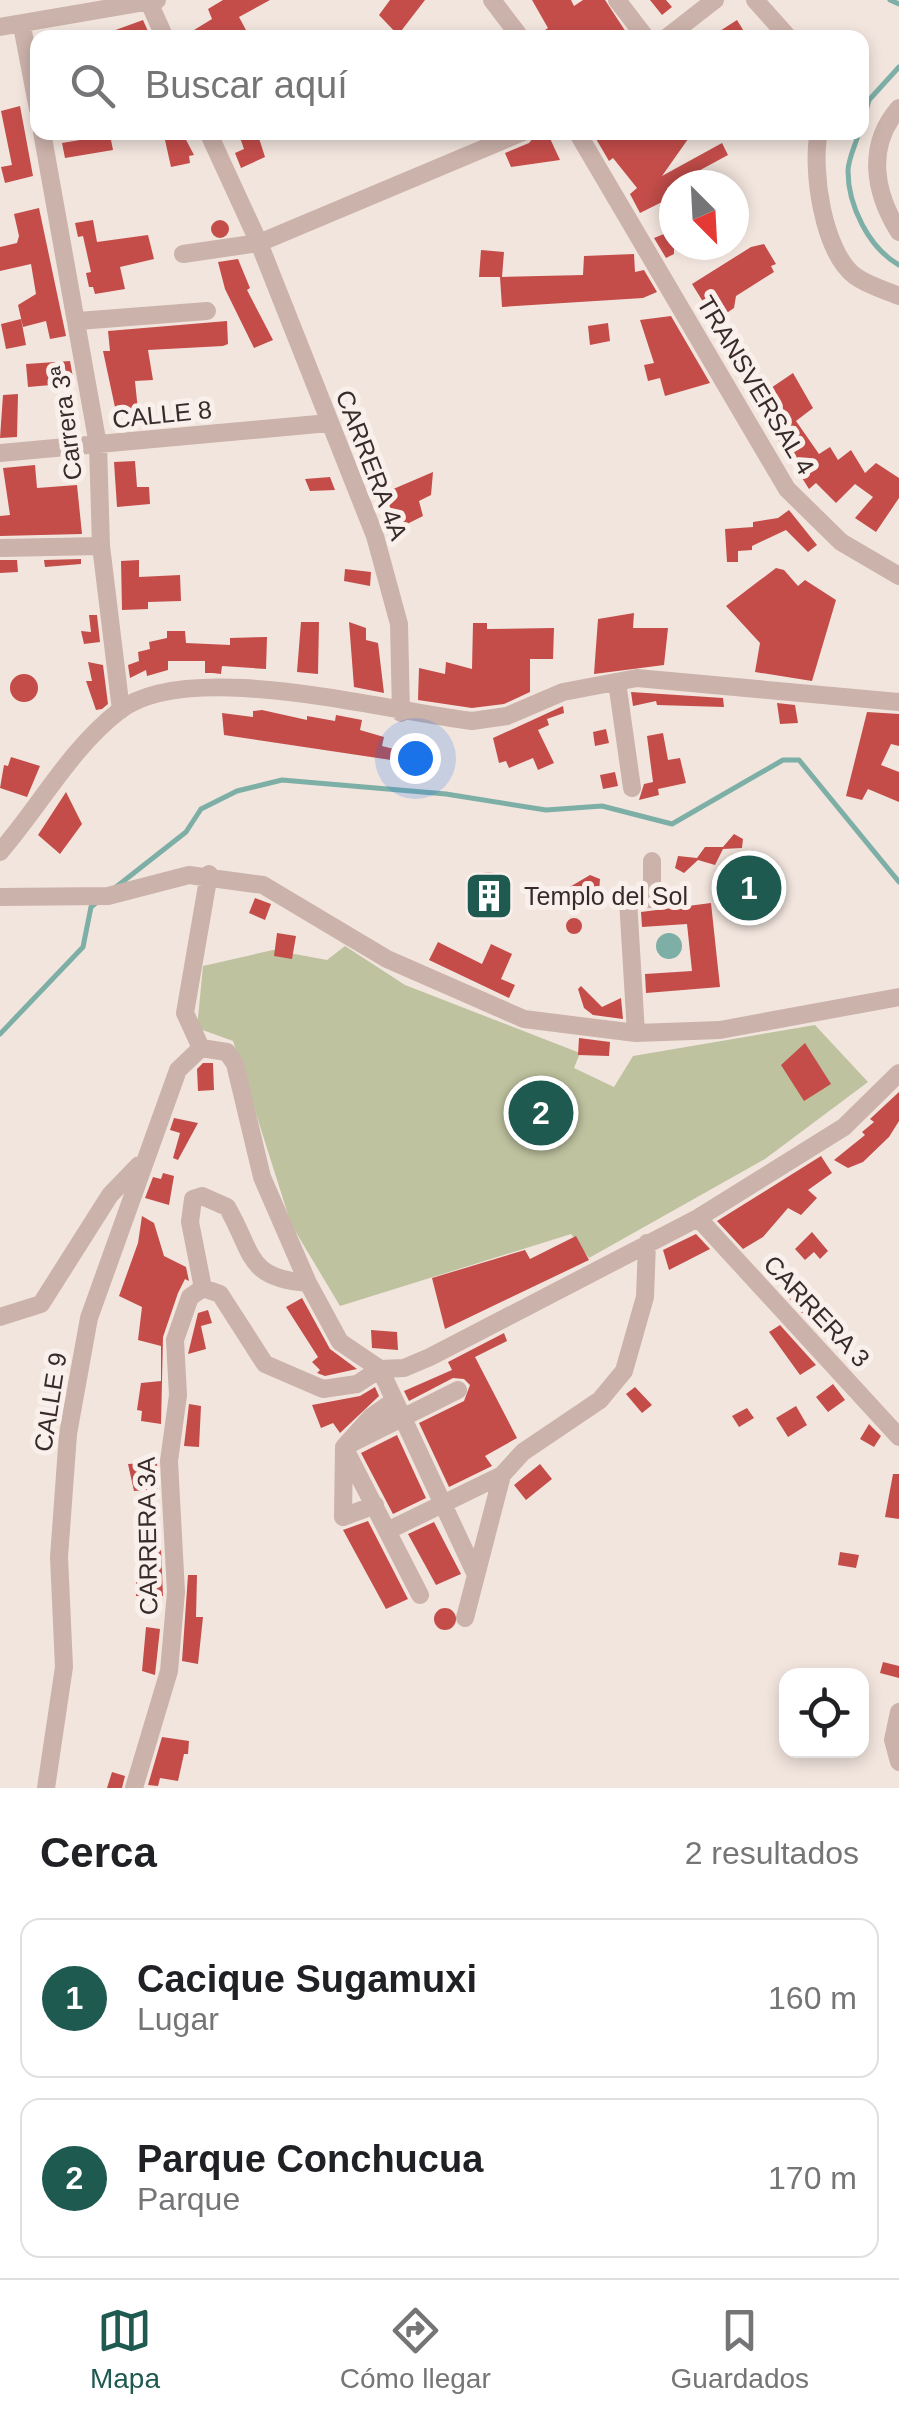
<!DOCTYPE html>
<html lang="es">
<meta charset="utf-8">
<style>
:root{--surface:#fff;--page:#f2f2f2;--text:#202124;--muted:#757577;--line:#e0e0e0;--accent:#1f5a51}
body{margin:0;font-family:Helvetica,sans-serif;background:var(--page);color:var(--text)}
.controls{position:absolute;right:30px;bottom:30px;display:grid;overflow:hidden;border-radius:20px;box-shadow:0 5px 15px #0003}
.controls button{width:90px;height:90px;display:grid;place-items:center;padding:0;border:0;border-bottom:2px solid var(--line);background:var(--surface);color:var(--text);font:50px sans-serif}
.compass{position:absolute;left:659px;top:170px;width:90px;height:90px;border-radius:50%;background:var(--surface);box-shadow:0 5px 15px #0003;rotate:156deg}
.you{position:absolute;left:415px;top:758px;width:35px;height:35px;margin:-25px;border:8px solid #fff;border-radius:50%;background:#1a73e8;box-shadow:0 0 0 15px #1a73e833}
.badge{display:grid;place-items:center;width:65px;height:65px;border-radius:50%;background:var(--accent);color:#fff;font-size:32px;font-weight:700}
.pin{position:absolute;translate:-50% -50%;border:5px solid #fff;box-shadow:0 2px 10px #0006}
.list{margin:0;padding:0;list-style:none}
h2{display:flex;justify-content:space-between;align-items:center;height:130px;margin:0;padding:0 40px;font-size:42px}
h2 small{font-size:32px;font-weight:400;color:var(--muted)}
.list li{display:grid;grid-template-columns:65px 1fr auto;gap:30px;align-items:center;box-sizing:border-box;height:160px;margin:0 20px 20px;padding:0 20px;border:2px solid var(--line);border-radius:20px}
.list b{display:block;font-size:38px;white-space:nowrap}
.list p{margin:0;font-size:32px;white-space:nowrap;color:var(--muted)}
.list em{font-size:32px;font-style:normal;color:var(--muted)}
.icon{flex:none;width:55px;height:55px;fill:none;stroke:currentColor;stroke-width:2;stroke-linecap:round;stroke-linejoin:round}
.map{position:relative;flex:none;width:899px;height:1788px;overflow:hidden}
.search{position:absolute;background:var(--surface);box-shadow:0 5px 15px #0003;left:30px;right:30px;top:30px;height:110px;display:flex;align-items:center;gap:25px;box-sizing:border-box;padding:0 35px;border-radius:20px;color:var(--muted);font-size:38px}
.sheet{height:490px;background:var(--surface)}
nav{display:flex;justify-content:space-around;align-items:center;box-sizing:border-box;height:140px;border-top:2px solid var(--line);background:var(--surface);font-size:28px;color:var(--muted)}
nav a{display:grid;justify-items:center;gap:5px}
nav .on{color:var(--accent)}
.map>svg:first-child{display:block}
</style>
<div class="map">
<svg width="899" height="1788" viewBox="0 0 899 1788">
<rect width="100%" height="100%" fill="#f2e5de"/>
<!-- green -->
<path fill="#bec29e" d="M345 946 405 985 580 1053 574 1068 614 1087 633 1056 815 1025 868 1082 765 1159 589 1258 571 1234 340 1306 291 1224 233 1041 197 1028 203 966 273 950 327 960Z"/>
<!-- water -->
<path fill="#7dafa6" d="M656 946a13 13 0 1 1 26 0a13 13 0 1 1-26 0Z"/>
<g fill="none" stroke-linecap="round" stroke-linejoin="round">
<!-- stream -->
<path stroke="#7dafa6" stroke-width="5" d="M890 0 899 4
M862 125 869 100 899 67
M859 132C856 144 848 159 848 171 848 206 869 248 899 265
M116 887 186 832 201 809 237 791 282 780 446 794 546 810 602 806 672 824 783 760H799L899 882
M0 1034 83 947 91 907 96 903"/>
</g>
<!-- building -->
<path fill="#c44d4a" d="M223 0H270L239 17 246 30 233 38H181L212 19 208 9Z
M390 0H425L398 35 379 15Z
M532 0H571L574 6 583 0H605L626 32 621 38H533L548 28Z
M650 0H666L672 7 662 15Z
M143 20 151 38H99V36Z
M737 20 748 38H709Z
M20 106 33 176 5 183 1 167 12 165 1 111Z
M238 132H257L265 157 241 168 235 153 244 149Z
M538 132H547L560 160 511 167 505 153 529 143Z
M592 132H693L662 176 722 143 728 155 667 188 674 200V228L662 202 640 213 630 194 637 188 613 158 609 161Z
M110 135 113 150 65 158 62 143Z
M184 136 194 155 189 156 190 163 171 167 165 140Z
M39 208 66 336 50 339 46 321 23 327 18 305 36 294 31 264 0 271V247L17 243 19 236 14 214Z
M211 229a9 9 0 1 1 18 0a9 9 0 1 1-18 0Z
M93 220 97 242 148 235 154 259 120 267 125 289 95 294 93 287H89L86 273 91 272 83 236 78 237 75 223Z
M674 230V254L666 258 654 238Z
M764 244 776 264 771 266 774 272 736 296 734 308 715 321 692 284 751 247Z
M481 250 504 252 502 277H479Z
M634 254 635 272 644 270 657 292 643 298 502 307 500 277 583 275 584 256Z
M238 259 250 288 247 290 273 340 254 348 225 289 218 262Z
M671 316 710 383 665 396 660 378 648 381 644 365 654 363 640 320Z
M21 319 26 345 6 349 1 324Z
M227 321 228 344 223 346 148 350 153 380 135 381 138 411 116 412 103 351H110L108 331Z
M608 323 610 341 590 345 588 326Z
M70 361 74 383 28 387 26 364Z
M793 373 813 408 796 421 819 454 830 447 838 460 851 450 865 473 876 463 899 478V498L876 532 855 518 873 497 855 484 836 503 816 483 809 489 753 400Z
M18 394 17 437 0 438 3 395Z
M135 461 137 487H149L150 504 117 507 114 462Z
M35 465 37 488 77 485 82 534 0 536V516L10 515 3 468Z
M433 472 431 495 419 501 423 516 399 528 384 493Z
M330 477 335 490 310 491 305 479Z
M789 510 817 545 808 552 786 530 752 546V550L738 551V562H727L725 529 753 527V522L778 518Z
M81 559V564L45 567 44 560Z
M0 560H17L18 572 0 573Z
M139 560V577L180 575 181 601 148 602V609L122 610 121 561Z
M776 568 784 570 798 586 805 580 836 600 812 681 755 672 760 643 726 606Z
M345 569 371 572 370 586 344 581Z
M634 613 633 628H668L664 665 594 674 598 619Z
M89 615H97L100 642 84 644 81 631 91 632Z
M301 622H319L318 674 297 672Z
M349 622 366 628V640L378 643 384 693 354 687Z
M473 623H487V629L554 628 553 659H530V692L504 704 472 708 418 700 419 668 445 674 446 662 472 669Z
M167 631H185L186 643 230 645V638L267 637 266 669 222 666 221 674 213 673H205V661H168V670L147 676 146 670 130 678 128 665 139 661 138 652 150 649 149 642 167 638Z
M88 662 103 665 108 704 102 709 96 710 86 681H92Z
M10 688a14 14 0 1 1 28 0a14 14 0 1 1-28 0Z
M631 692 723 698 724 707 657 705 656 701 633 706Z
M777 703 795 705 798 723 780 724Z
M563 706 564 713 547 719 549 725 538 730 554 763 538 770 533 758 509 768 506 761 499 763 493 738Z
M262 710 307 720V716L335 721 336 715 362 720 360 730 384 737 382 746 394 749 391 760 224 735 222 713 253 717V711Z
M867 712 899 714V746L891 744 881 765 899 772V802L868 789 862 800 846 796Z
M606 729 609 743 595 746 593 732Z
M663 733 668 760 680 758 686 783 658 789 659 795 639 800 644 784 653 782 647 736Z
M11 757 40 766 27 797 0 788 4 765 8 766Z
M615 772 618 786 603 789 600 775Z
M66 792 82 824 60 854 38 835Z
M734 834 743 839 742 848 723 849 715 865 698 860 684 873 675 868 678 856 697 858 705 847H723Z
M467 894a22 22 0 1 1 44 0a22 22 0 1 1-44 0Z
M590 875 600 879 599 891 571 895 568 888Z
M255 898 271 904 265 920 249 913Z
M711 903 720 987 646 993 645 974 692 971 687 924 642 927 641 912Z
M566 926a8 8 0 1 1 16 0a8 8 0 1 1-16 0Z
M277 933 296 936 292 959 274 956Z
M438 942 482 964 491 944 512 954 501 979 515 985 509 998 429 960Z
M581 986 602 1007 621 998 623 1019 593 1015 584 1008 578 989Z
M579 1038 610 1042 609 1056 578 1055Z
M805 1043 831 1084 804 1101 781 1065Z
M203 1063H213L214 1090 198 1091 197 1069Z
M899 1092V1121L889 1137 863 1162 848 1168 834 1160 865 1135 862 1132 874 1122 870 1119Z
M174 1118 198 1123 178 1160 173 1158 180 1133 170 1130Z
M821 1156 832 1173 808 1190 817 1198 801 1215 788 1208 763 1237 743 1249 717 1221Z
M163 1173 174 1176 169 1205 145 1198 153 1177 161 1179Z
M142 1216 154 1223 164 1256 186 1267 189 1281 185 1279 178 1293 163 1337 161 1424 141 1421 142 1411 137 1410 141 1383 161 1381V1346L138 1340 142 1307 119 1296 138 1243Z
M812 1232 828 1251 820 1259 814 1252 805 1260 795 1249Z
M696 1234 710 1249 669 1270 663 1250Z
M576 1236 589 1260 445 1329 432 1278 525 1250 530 1259Z
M796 1290 810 1307 802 1313 788 1297Z
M302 1298 330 1349 357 1369 325 1376 317 1373 320 1370 312 1362 318 1357 286 1307Z
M208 1310 212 1323 201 1326 206 1349 188 1354 198 1313Z
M780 1325 816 1365 800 1375 769 1332Z
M371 1330 397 1332 398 1350 372 1348Z
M504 1333 507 1341 475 1357 517 1438 485 1456 492 1466 449 1487 419 1423 464 1401 470 1385 464 1379 453 1378 409 1401 404 1391 452 1370 448 1362Z
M833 1384 845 1400 828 1412 816 1397Z
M375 1387 379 1396 340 1433 333 1423 321 1428 312 1405 360 1396Z
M635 1387 652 1405 642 1413 626 1394Z
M189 1404 201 1406 199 1447 184 1446Z
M796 1406 807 1425 788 1437 776 1418Z
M747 1408 754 1418 739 1427 732 1416Z
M869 1424 881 1436 874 1447 860 1439Z
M397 1435 426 1498 393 1514 361 1453Z
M157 1462 158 1489 134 1491 128 1464Z
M540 1464 552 1479 526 1500 514 1485Z
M893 1474H899V1519L885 1517Z
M368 1521 408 1599 386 1609 343 1530Z
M434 1522 461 1574 436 1585 408 1534Z
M156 1524H160L163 1596H136V1582H144L143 1548 154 1541Z
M840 1552 859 1555 856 1568 838 1565Z
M188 1575H197L196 1617H203L198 1664 182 1661Z
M434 1619a11 11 0 1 1 22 0a11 11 0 1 1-22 0Z
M146 1627 160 1629 155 1675 142 1671Z
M883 1662 899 1666V1678L880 1673Z
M162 1737 189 1741 188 1754H184L178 1781 160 1778 158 1786 148 1785Z
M112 1772 125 1776 122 1788H107Z"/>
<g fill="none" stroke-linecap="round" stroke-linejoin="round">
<!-- minor -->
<path stroke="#cbb2aa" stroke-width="18" d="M148 0 165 38
M492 0 521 38
M617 0 646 38
M755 0 789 38
M22 26 38 109
M0 27 157 0
M666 38 715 0
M899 108C866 146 874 192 899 232
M42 132 98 445 101 546 121 710
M208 132 259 243 375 536 399 624 401 713
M577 132 787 489 841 542 899 576
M819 132C811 169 823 252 855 276 867 285 885 290 899 296
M183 254 259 243 523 132
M78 321 207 311
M0 453 329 423
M0 548 101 546
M617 682 632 788
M0 852C40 806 70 749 119 711 188 657 385 711 472 721L507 716 563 692 637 678 899 702
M0 897 108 896 189 875 263 885 387 959 524 1019 636 1033 720 1030 899 997
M636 1033 628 900 652 899V861
M201 1048 227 1052 235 1064 262 1177 308 1283 340 1342 380 1369 476 1575
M201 1048 185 1013 209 874
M698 1218 899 1437
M203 1288 220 1294 265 1364 323 1389 357 1384 380 1369 404 1368 430 1357 698 1218 844 1127 899 1073
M203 1288 190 1222 193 1199 202 1196 227 1207C254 1253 245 1278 308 1283
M0 1317 41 1304 110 1195 139 1165
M375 1505 343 1517 344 1447 371 1417 394 1401
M387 1531 502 1475
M420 1595 344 1447 458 1390
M465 1618 502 1475 523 1452 600 1400 624 1371 645 1297 647 1243
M899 1712 893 1740 899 1762
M46 1788 64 1667 59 1557 68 1434 89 1318 178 1070 201 1048
M134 1788 169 1671 176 1592 169 1461 178 1395 175 1340 190 1297 203 1288"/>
</g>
<!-- icons -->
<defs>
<g id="building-square" transform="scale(2.5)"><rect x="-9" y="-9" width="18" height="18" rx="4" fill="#1f5a51" stroke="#faf0eb"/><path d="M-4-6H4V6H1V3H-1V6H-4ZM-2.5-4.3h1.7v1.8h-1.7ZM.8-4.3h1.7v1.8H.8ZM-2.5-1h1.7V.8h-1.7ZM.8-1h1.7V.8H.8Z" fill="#fff"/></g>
</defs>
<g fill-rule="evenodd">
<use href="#building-square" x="489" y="896"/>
</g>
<g text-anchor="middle" stroke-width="10" stroke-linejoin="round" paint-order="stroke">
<!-- street labels -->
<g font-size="25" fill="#382b2a" stroke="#faf0eb">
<text transform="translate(756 385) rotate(59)" y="9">TRANSVERSAL 4</text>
<text transform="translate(162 414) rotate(-6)" y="9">CALLE 8</text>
<text transform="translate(66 423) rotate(-97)" y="9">Carrera 3ª</text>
<text transform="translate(372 465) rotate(69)" y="9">CARRERA 4A</text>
<text transform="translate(817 1311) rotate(47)" y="9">CARRERA 3</text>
<text transform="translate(50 1402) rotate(-81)" y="9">CALLE 9</text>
<text transform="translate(147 1536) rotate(-91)" y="9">CARRERA 3A</text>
</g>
<!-- poi labels -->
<g font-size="25" fill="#382b2a" stroke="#faf0eb" text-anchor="start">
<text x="524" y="905">Templo del Sol</text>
</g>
</g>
</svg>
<div class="controls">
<button><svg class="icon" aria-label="locate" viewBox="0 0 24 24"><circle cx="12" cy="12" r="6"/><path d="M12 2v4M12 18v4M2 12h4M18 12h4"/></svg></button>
</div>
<svg class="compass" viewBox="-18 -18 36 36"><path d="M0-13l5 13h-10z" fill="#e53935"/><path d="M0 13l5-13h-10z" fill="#757577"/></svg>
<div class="you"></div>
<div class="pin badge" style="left:749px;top:888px">1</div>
<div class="pin badge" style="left:541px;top:1113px">2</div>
<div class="search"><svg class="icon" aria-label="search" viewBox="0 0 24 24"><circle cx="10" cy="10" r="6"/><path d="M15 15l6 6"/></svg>Buscar aquí</div>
</div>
<section class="sheet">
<h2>Cerca<small>2 resultados</small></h2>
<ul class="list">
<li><span class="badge">1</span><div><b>Cacique Sugamuxi</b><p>Lugar</p></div><em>160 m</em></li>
<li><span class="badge">2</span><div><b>Parque Conchucua</b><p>Parque</p></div><em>170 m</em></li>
</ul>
</section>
<nav>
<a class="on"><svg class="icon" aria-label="map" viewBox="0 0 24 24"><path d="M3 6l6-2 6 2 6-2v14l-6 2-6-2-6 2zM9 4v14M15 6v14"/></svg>Mapa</a>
<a><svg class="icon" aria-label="directions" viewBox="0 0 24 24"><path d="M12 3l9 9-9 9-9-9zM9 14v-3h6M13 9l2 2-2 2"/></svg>Cómo llegar</a>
<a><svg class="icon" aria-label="saved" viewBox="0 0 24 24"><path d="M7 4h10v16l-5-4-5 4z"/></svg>Guardados</a>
</nav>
